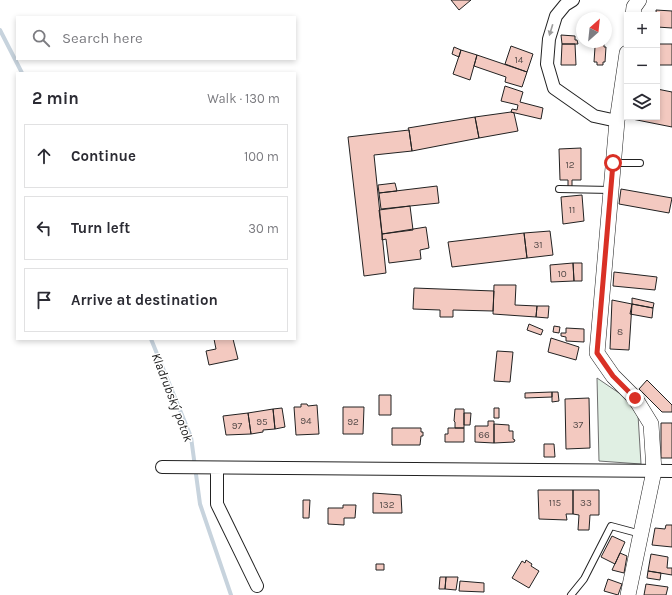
<!DOCTYPE html>
<meta charset="utf-8">
<style>
:root{--surface:#fff;--page:#f2f2f3;--text:#2b2b33;--muted:#7c7c81;--line:#e1e1e2}
body{margin:0;font-family:Karla,sans-serif;background:var(--page);color:var(--text)}
.controls{position:absolute;right:12px;top:12px;display:grid;overflow:hidden;border-radius:0px;box-shadow:0 2px 6px #0003}
.controls button{width:36px;height:36px;display:grid;place-items:center;padding:0;border:0;border-bottom:1px solid var(--line);background:var(--surface);color:var(--text);font:20px sans-serif}
.compass{position:absolute;left:576px;top:12px;width:36px;height:36px;border-radius:50%;background:var(--surface);box-shadow:0 2px 6px #0003;rotate:27deg}
.stop{position:absolute;width:12px;height:12px;margin:-9px;border:3px solid #d93025;border-radius:50%;background:#fff}
.stop.end{background:#d93025;border-color:#fff;box-shadow:0 1px 4px #0008}
.list{margin:0;padding:0;list-style:none}
h2{display:flex;justify-content:space-between;align-items:center;height:52px;margin:0;padding:0 16px;font-size:17px}
h2 small{font-size:13px;font-weight:400;color:var(--muted)}
.list li{display:grid;grid-template-columns:26px 1fr auto;gap:12px;align-items:center;box-sizing:border-box;height:64px;margin:0 8px 8px;padding:0 8px;border:1px solid var(--line);border-radius:0px}
.list b{display:block;font-size:15px;white-space:nowrap}
.list em{font-size:13px;font-style:normal;color:var(--muted)}
.icon{flex:none;width:22px;height:22px;fill:none;stroke:currentColor;stroke-width:2;stroke-linecap:round;stroke-linejoin:round}
.map{position:relative;flex:none;width:672px;height:595px;overflow:hidden}
.search{position:absolute;background:var(--surface);box-shadow:0 2px 6px #0003;left:16px;top:16px;width:280px;height:44px;display:flex;align-items:center;gap:10px;box-sizing:border-box;padding:0 14px;border-radius:0px;color:var(--muted);font-size:15px}
.panel{position:absolute;background:var(--surface);box-shadow:0 2px 6px #0003;left:16px;top:72px;width:280px;height:268px;border-radius:0px}
.map>svg:first-child{display:block}
</style>
<div class="map">
<svg width="672" height="595" viewBox="0 0 672 595">
<rect width="100%" height="100%" fill="#fff"/>
<!-- green -->
<path fill="#e0efe3" stroke="#6f6f6f" d="M597 378 622 395 638 415 641 464 599 461Z"/>
<g fill="none" stroke-linecap="round" stroke-linejoin="round">
<!-- stream -->
<path stroke="#c7d3dd" stroke-width="4" d="M0 30 22 73
M151 339 191 437 200 504 231 595"/>
</g>
<!-- building -->
<path fill="#f3c9c0" stroke="#222" d="M451 0H471L459 10Z
M656 10 672 11V28L657 27Z
M561 35 575 36V40H577L578 44H562Z
M598 43 604 44V47H606L605 62H603V65H597V62H594L595 47Z
M562 44H575L576 65H561Z
M657 44H672V65H657Z
M511 46 533 54 527 72 505 64Z
M454 47 461 50 459 57 452 54Z
M461 50 477 55 470 80 453 74Z
M477 55 527 72 522 87 505 82 506 77 474 66Z
M505 86 523 92 520 102 543 108 541 119 511 112 512 109 517 110 518 105 501 101Z
M657 89 672 92V127L632 119 633 117H657Z
M511 112 514 113 518 131 479 138 475 117Z
M475 117 479 138 412 151 409 130 408 128Z
M409 130 412 151 374 155 386 273 364 276 348 137Z
M581 148V180H572V187H568V180H560L559 149Z
M395 183 397 191 379 193 378 185Z
M437 186 439 203 381 209 379 193Z
M621 189 672 198 669 213 619 204Z
M582 195 584 221 563 224 561 197Z
M410 206 413 230 382 234 379 210Z
M426 227 429 248 420 250 421 259 389 263 386 239 382 240V234Z
M550 231 553 255 527 258 524 233Z
M524 233 527 258 452 267 448 242Z
M573 263H582V281H574Z
M573 263 574 281 551 282 550 265Z
M614 272 657 277 655 290 613 286Z
M494 285H516L515 305 537 306 536 317 493 314Z
M414 288 494 291 493 311 453 310V317H440V310L413 309Z
M632 298 654 303 653 308 632 304Z
M612 300 632 304 629 350 610 349Z
M632 304 653 308 652 318 630 314Z
M537 306H549L548 318 536 317Z
M529 324 543 330 541 335 527 330Z
M554 326 560 327 559 333 553 332Z
M566 328 584 329V342L566 341V337L561 336V333H566Z
M551 338 579 347 576 360 548 352Z
M214 339H233L238 359 209 365 206 351 216 349Z
M497 351 513 352 510 382 494 381Z
M647 380 672 405V412H662L639 389Z
M552 392V397L525 398V393Z
M552 392H558L559 401 552 402Z
M379 395H391V415H379Z
M589 398 590 448 566 449 565 399Z
M301 404H307L308 406 317 405 319 434 296 435 294 407H301Z
M343 407H364L363 434H343Z
M282 408 285 427 275 429 273 409Z
M494 408H499V418H494Z
M273 409 275 429 263 430V432L251 434 248 413Z
M455 409H464V428H455V422L454 421Z
M248 413 251 434 226 435 223 416Z
M464 413H471L470 425H464Z
M488 421H494V443L475 442V426H488Z
M661 423H672V458H661Z
M494 424 509 425V431H513V439L515 440 514 442 494 443Z
M392 428H421V432H423V436H421L420 445H392Z
M448 428H464V442H445V434H448Z
M544 444H554L555 457H544Z
M538 490H573V514H566L567 520 539 519Z
M573 490H599V515H590L589 530H578L579 515 573 514Z
M373 493 401 495 402 513H373Z
M303 500H310L309 518H303Z
M343 505H356L355 518H344V525L328 524V508H343Z
M666 525H672V547L652 545 655 528 665 529Z
M612 536 625 542 615 564 601 557Z
M620 553 627 556 624 573 612 570Z
M651 554 668 557 667 568H672V575L648 571Z
M526 560 532 564 531 566 539 571 529 588 512 578 522 561 525 563Z
M376 564H384V570H376Z
M648 571 661 573 660 580 647 578Z
M440 577H446L445 589H439Z
M446 577H458L456 590 445 589Z
M608 579 622 584 618 595 604 591Z
M460 581 484 583V592L459 591Z
M646 584 668 587 666 595H644Z"/>
<g fill="none" stroke-linecap="round" stroke-linejoin="round">
<!-- service casing -->
<g stroke="#222" stroke-width="8">
<path id="service" d="M613 163H640
M559 189 611 190
M571 595 584 579 611 526 641 534"/>
</g>
<!-- minor casing -->
<g stroke="#222" stroke-width="14">
<path id="minor" d="M573 0 565 5 556 16 549 39 547 64 554 88 594 116 617 121
M162 467 672 471
M217 468V504L257 586"/>
</g>
<!-- tertiary casing -->
<g stroke="#222" stroke-width="16">
<path id="tertiary" d="M633 15 634 7 639 0
M627 53 617 121 597 353 613 376 635 398 651 424 654 471 628 595"/>
</g>
<!-- service -->
<use href="#service" stroke="#fff" stroke-width="6"/>
<!-- minor -->
<use href="#minor" stroke="#fff" stroke-width="12"/>
<!-- tertiary -->
<use href="#tertiary" stroke="#fff" stroke-width="15"/>
</g>
<!-- one-way arrows -->
<defs><path id="oneway-solid" d="M-6-.8H1V-3.2L6.5 0L1 3.2V.8H-6Z"/></defs>
<use fill="#9c9c9c" href="#oneway-solid" transform="translate(551 30) rotate(107)"/>
<g fill="none" stroke-linecap="round" stroke-linejoin="round">
<!-- route -->
<path stroke="#d93025" stroke-width="5" d="M613 163 597 353 613 376 635 398"/>
</g>
<g text-anchor="middle" stroke-width="3" stroke-linejoin="round" paint-order="stroke">
<!-- number labels -->
<g font-size="10" fill="#564c4a">
<text x="519" y="63">14</text>
<text x="570" y="168">12</text>
<text x="572" y="213">11</text>
<text x="538" y="248">31</text>
<text x="562" y="277">10</text>
<text x="620" y="335">8</text>
<text x="306" y="424">94</text>
<text x="262" y="425">95</text>
<text x="353" y="425">92</text>
<text x="578" y="428">37</text>
<text x="237" y="429">97</text>
<text x="484" y="438">66</text>
<text x="555" y="506">115</text>
<text x="586" y="506">33</text>
<text x="387" y="508">132</text>
</g>
<!-- water labels -->
<g font-size="13" font-style="italic" fill="#222" stroke="#fff">
<text transform="translate(173 397) rotate(69)" y="5">Kladrubský potok</text>
</g>
</g>
</svg>
<div class="controls">
<button>+</button>
<button>−</button>
<button><svg class="icon" aria-label="layers" viewBox="0 0 24 24"><path d="M12 4l9 5-9 5-9-5zM3 14l9 5 9-5"/></svg></button>
</div>
<svg class="compass" viewBox="-18 -18 36 36"><path d="M0-13l5 13h-10z" fill="#e53935"/><path d="M0 13l5-13h-10z" fill="#7c7c81"/></svg>
<div class="stop" style="left:613px;top:163px"></div>
<div class="stop end" style="left:635px;top:398px"></div>
<div class="search"><svg class="icon" aria-label="search" viewBox="0 0 24 24"><circle cx="10" cy="10" r="6"/><path d="M15 15l6 6"/></svg>Search here</div>
<section class="panel">
<h2>2 min<small>Walk · 130 m</small></h2>
<ul class="list">
<li><svg class="icon" aria-label="ahead" viewBox="0 0 24 24"><path d="M12 20V5M6 11l6-6 6 6"/></svg><div><b>Continue</b></div><em>100 m</em></li>
<li><svg class="icon" aria-label="left" viewBox="0 0 24 24"><path d="M17 20v-9H6M10 6l-5 5 5 5"/></svg><div><b>Turn left</b></div><em>30 m</em></li>
<li><svg class="icon" aria-label="arrive" viewBox="0 0 24 24"><path d="M6 21V4h12l-3 4 3 4H6"/></svg><div><b>Arrive at destination</b></div></li>
</ul>
</section>
</div>
